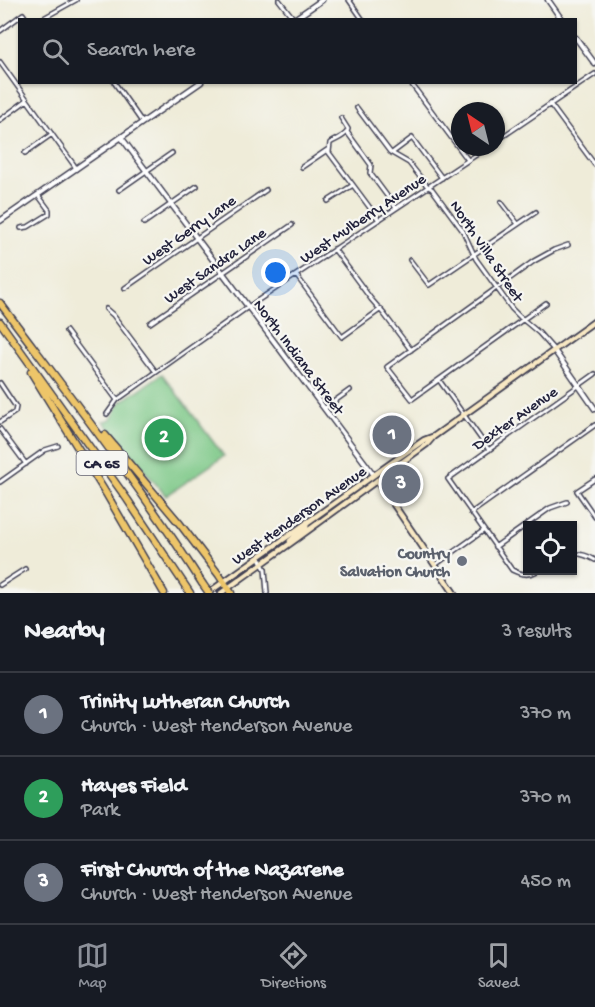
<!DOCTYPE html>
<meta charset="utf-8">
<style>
:root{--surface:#171b24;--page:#20242c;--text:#f1f3f6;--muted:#9ea1a6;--line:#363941;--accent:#8c9099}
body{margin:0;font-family:"Gochi Hand",sans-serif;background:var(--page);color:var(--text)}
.controls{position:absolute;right:18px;bottom:18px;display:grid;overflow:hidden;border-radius:0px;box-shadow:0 2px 4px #0004}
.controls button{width:54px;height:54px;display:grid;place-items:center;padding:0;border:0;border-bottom:2px solid var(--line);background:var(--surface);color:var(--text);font:30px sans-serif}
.compass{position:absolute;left:451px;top:102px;width:54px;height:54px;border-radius:50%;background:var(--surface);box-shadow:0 2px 4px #0004;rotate:325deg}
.you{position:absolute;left:276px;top:273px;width:21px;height:21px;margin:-15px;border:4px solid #fff;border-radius:50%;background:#1a73e8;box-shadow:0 0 0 9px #1a73e833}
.badge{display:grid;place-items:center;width:39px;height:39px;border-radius:50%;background:var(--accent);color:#fff;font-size:20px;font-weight:700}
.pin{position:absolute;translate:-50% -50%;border:3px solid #fff;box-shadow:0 2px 6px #0006}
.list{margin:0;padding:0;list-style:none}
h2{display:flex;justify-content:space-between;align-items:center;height:78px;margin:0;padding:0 24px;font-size:26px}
h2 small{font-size:20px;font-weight:400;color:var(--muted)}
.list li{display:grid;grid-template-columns:39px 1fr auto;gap:18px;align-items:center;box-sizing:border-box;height:84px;padding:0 24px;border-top:2px solid var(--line)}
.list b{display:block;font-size:22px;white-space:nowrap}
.list p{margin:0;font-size:20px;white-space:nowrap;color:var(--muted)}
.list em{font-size:20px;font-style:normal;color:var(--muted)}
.icon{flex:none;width:33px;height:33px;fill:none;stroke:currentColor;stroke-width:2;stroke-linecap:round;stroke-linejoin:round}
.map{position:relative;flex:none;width:595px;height:593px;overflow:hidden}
.search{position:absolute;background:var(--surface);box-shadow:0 2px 4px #0004;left:18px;right:18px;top:18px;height:66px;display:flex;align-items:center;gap:15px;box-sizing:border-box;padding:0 21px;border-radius:0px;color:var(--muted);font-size:22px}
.sheet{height:330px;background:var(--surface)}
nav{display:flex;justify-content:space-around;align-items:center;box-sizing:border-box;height:84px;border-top:2px solid var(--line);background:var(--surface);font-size:16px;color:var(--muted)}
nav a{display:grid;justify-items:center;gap:3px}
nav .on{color:var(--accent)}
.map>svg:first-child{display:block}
</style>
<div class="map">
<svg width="595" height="593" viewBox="0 0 595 593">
<rect width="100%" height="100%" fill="#f6f6f2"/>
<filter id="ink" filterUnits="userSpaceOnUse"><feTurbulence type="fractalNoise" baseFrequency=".0167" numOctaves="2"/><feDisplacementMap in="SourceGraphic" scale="12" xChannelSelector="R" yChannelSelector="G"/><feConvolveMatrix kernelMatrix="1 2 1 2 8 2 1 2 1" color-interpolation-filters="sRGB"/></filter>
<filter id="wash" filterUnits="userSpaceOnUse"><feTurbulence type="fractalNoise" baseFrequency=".008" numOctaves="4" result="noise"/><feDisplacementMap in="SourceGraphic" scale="24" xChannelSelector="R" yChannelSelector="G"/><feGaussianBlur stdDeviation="1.35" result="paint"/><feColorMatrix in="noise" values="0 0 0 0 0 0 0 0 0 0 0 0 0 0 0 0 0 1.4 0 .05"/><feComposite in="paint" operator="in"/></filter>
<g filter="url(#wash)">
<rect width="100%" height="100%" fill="#efecd9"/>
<!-- green -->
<path fill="#7dc887" stroke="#507561" stroke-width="1.5" d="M162 374 224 456 166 496 103 421C118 420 112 410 121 402Z"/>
</g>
<g filter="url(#ink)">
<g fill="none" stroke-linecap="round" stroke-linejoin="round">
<!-- minor casing -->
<g stroke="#414053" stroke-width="6">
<path id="minor" d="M279 0 294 19
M349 0 363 20
M40 20 76 0
M0 31 23 14 27 20
M0 62 74 165 76 169
M114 82 142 122
M410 82 468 160
M550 104 595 165
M357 108 390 152 409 163 428 187 432 189 463 231 476 259 512 309 520 317 539 333 554 350
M341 118 348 129 347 132 371 165 370 173 396 208
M0 120 27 100
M496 141 595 74
M329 152 330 143C336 139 342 138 347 132
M25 153 52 134
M392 153 412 138 442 178
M302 167 327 150 379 220
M119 190 172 153
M328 201 353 185
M501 202 518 224
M144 223 197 186
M21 228 28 227 49 214V210L38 195
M334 249 371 299 384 314 411 350
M410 260 429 285 536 212
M296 275 342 337 381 309
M125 288 266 190
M546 303 412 399 387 367 534 261 554 250 568 245
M106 309 113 315 156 372
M150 323 292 225
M66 331 117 400
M439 380 489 450
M0 383 16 407 15 412 0 422
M325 408 350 390
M107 414 117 400 248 307 488 147
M0 429 26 464
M595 479 577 491 595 517
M0 482 45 450 58 446
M471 513 595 425
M495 547 550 508 567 502
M572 554C581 553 588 556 595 560
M259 558 265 569 267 593
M435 565 483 531
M539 570C529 576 522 575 512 570L448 479 595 374
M0 585 25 569"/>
</g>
<!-- tertiary casing -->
<g stroke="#414053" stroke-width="7">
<path id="tertiary" d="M548 0 562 20
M293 20 322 0
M576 38 595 64
M121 137 374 475
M0 221 201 82
M554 350 595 409"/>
</g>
<!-- secondary casing -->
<g stroke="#414053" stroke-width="8">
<path id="secondary" d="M377 480 454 593
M290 541 306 527 307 522
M208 593 398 458 424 440 432 437
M221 593 295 540 427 444 433 437 595 321"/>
</g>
<!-- motorway casing -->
<g stroke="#414053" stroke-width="9">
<path id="motorway" d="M0 303C69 395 140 486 202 583
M0 322 127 499 190 593
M31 372 107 495 164 593
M105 435 180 524 219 575 231 593"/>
</g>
<!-- minor -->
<use href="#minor" stroke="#fff" stroke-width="3"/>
<!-- tertiary -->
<use href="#tertiary" stroke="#fff" stroke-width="4"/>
<!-- secondary -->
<use href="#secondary" stroke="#f8e8c3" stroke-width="4.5"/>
<!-- motorway -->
<use href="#motorway" stroke="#edc569" stroke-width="6"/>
<!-- motorway-bridge casing -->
<g stroke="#414053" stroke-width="9" stroke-linecap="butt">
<path id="motorway-bridge" d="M202 583 209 593"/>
</g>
<!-- motorway-bridge -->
<use href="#motorway-bridge" stroke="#edc569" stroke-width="6"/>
</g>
</g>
<!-- markers -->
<circle fill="#6b7280" stroke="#f6f6f2" stroke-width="2" cx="462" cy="561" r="6"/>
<g text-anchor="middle" stroke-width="4.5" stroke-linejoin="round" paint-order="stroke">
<!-- shield labels -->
<rect fill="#f6f6f2" stroke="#626272" stroke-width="1.5" x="76.5" y="451" width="51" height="24" rx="4.5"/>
<g font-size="15" font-weight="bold" fill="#22223b">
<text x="102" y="468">CA 65</text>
</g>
<!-- street labels -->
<g font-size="16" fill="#22223b" stroke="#f6f6f2">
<text transform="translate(362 217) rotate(-34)" y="6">West Mulberry Avenue</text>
<text transform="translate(188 229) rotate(-35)" y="6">West Gerry Lane</text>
<text transform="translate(488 250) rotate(56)" y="6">North Villa Street</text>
<text transform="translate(214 264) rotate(-35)" y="6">West Sandra Lane</text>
<text transform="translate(300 356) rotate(53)" y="6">North Indiana Street</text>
<text transform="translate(514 417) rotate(-35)" y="6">Dexter Avenue</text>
<text transform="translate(298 514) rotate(-35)" y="6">West Henderson Avenue</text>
</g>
<!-- worship labels -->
<g font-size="16" font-weight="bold" fill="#5b616d" stroke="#f6f6f2" text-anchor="end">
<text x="450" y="558">Country<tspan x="450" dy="18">Salvation Church</tspan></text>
</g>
</g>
</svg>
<div class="controls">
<button><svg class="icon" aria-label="locate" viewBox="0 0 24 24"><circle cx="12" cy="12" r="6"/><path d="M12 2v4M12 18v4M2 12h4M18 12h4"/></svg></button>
</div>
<svg class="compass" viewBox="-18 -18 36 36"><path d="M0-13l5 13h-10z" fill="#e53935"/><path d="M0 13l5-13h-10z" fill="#9ea1a6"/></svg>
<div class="you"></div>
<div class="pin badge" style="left:392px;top:435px;background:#6b7280">1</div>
<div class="pin badge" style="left:164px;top:438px;background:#2e9e5b">2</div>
<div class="pin badge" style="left:401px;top:484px;background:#6b7280">3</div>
<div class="search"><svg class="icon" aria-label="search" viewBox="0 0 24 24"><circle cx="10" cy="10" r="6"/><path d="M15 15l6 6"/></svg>Search here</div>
</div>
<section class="sheet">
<h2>Nearby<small>3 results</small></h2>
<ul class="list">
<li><span class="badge" style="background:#6b7280">1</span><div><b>Trinity Lutheran Church</b><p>Church · West Henderson Avenue</p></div><em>370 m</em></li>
<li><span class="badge" style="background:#2e9e5b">2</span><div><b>Hayes Field</b><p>Park</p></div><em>370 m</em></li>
<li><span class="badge" style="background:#6b7280">3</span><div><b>First Church of the Nazarene</b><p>Church · West Henderson Avenue</p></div><em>450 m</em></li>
</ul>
</section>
<nav>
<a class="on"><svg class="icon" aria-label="map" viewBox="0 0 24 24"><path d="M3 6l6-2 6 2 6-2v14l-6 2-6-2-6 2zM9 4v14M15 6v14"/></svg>Map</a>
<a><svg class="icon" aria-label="directions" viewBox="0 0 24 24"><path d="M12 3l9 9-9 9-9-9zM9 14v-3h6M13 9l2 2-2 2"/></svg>Directions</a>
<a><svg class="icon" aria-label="saved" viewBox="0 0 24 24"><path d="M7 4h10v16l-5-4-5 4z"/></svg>Saved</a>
</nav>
